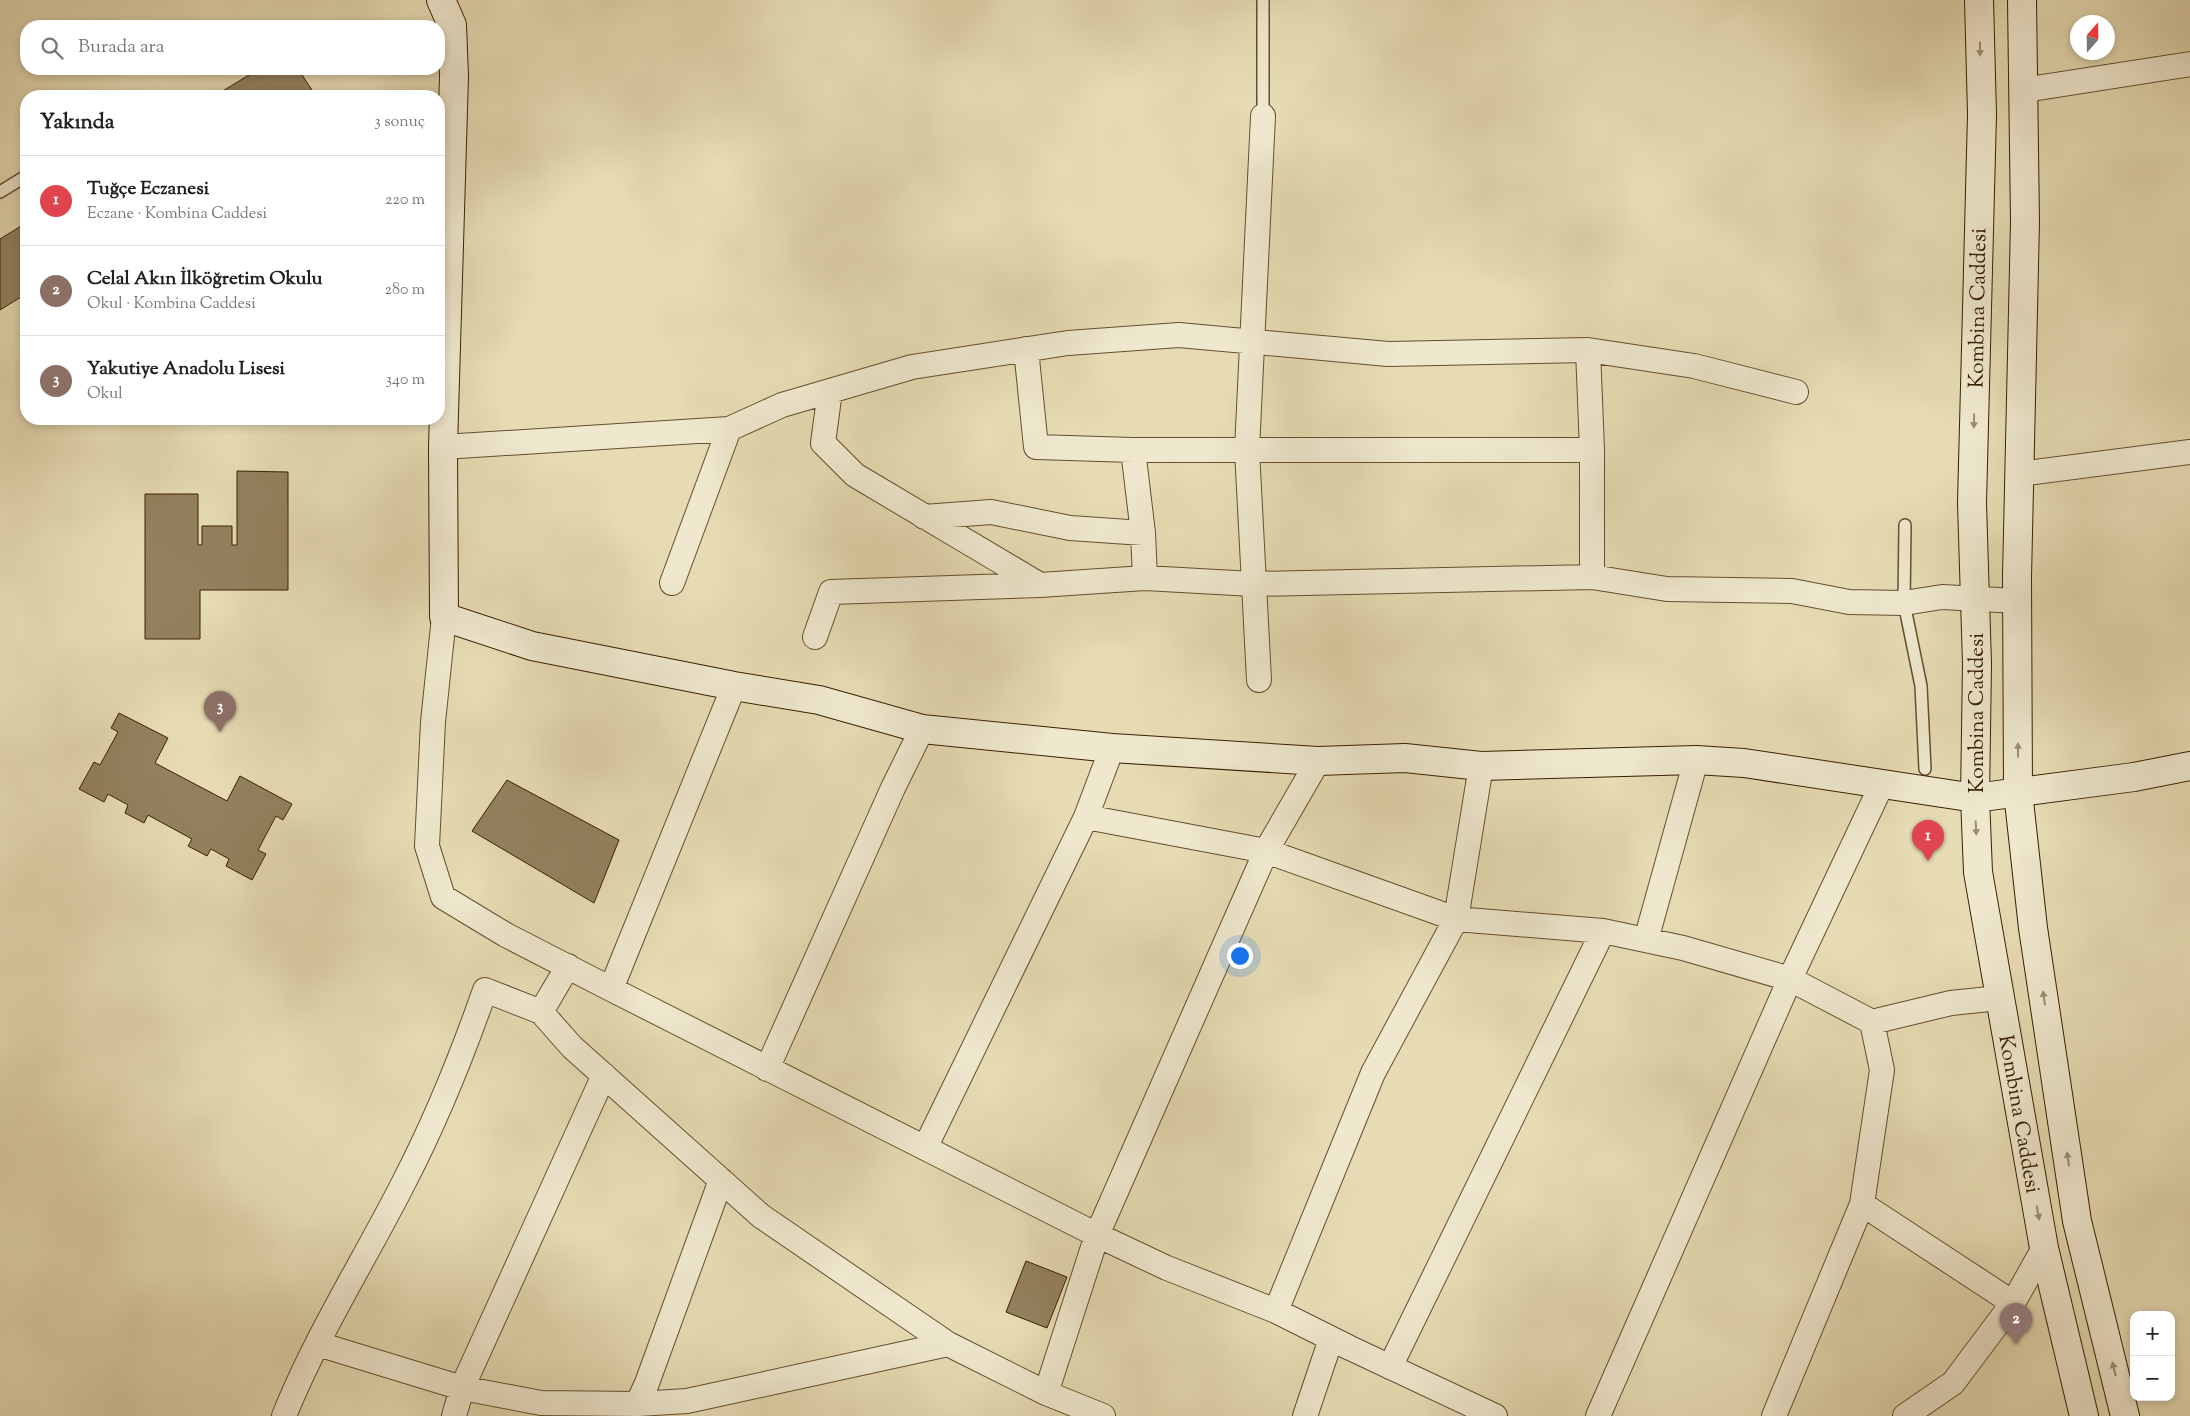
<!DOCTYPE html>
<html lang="tr">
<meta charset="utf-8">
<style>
:root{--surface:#fff;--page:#f2f2f2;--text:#222;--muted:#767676;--line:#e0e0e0;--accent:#8f2418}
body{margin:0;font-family:"Sorts Mill Goudy",serif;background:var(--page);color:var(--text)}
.controls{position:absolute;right:15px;bottom:15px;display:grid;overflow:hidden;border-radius:10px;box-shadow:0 2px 8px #0003}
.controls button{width:45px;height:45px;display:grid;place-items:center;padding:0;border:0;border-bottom:1px solid var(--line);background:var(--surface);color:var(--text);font:25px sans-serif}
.compass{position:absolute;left:2070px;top:15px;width:45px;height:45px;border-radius:50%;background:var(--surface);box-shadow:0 2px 8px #0003;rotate:20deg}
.you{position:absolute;left:1239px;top:955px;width:18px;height:18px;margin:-12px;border:4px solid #fff;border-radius:50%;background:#1a73e8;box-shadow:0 0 0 8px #1a73e833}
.badge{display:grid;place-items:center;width:32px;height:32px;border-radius:50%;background:var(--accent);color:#fff;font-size:16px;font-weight:700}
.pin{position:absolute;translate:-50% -41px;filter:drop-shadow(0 1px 2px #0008)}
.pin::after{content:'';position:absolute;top:26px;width:18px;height:15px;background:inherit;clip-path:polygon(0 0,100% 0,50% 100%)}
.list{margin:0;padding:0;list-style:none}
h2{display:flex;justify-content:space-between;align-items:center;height:65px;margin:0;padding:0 20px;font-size:21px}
h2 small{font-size:16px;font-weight:400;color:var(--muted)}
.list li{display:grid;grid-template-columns:32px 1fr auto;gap:15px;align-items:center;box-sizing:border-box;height:90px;padding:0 20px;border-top:1px solid var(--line)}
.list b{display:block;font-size:19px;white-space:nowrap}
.list p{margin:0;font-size:16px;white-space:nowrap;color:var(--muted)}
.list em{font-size:16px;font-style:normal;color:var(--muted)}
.icon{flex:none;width:28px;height:28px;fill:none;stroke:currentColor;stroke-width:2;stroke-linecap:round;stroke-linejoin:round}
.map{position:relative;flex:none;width:2190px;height:1416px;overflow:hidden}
.search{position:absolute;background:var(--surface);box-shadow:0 2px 8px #0003;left:20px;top:20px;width:425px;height:55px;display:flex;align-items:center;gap:12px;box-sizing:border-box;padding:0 18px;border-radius:20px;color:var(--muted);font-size:19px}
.panel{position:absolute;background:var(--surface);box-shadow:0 2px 8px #0003;left:20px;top:90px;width:425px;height:335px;border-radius:20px}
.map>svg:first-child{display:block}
</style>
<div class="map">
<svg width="2190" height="1416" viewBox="0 0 2190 1416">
<rect width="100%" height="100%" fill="#e6dbb3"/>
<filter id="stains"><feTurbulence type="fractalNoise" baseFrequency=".004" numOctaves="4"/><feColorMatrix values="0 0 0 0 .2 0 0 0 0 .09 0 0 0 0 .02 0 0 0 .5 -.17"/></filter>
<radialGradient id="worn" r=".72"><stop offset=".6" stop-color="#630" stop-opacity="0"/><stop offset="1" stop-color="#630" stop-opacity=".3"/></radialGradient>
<!-- building -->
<path fill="#93815e" stroke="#392001" d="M259 69H298L316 96H224L221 92Z
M26 223V294L0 310V239Z
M237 471 288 472V590H200V639H145V494H198V545H202V526H232V545H237Z
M119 713 168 738 155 763 227 801 240 776 292 804 283 820 276 816 258 850 266 854 252 880 226 866 229 859 211 849 207 856 188 846 192 839 148 815 144 823 125 813 128 805 108 794 104 802 79 789 94 762 100 765 118 732 111 728Z
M507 780 619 840 594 903 472 831Z
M1026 1261 1067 1277 1047 1328 1006 1312Z"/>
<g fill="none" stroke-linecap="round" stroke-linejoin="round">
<!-- lane casing -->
<g stroke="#644f2e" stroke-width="14">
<path id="lane" d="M1263 116V0
M0 192 26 176
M1905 525 1904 603 1921 686 1925 769"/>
</g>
<!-- street casing -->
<g stroke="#644f2e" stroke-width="26">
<path id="street" d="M2024 90 2190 64
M1588 350 1694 366 1796 392
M830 391 823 443 855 475 1040 585 1145 578 1253 584 1592 577 1667 589 1792 591 1849 602 1904 603 1942 597 2017 601
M443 447 729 429 782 405 912 367 1068 343 1179 335 1388 354 1588 350 1592 450H1133L1036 447 1026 349
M1133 450 1143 533 1145 578
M2019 474 2190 452
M924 517 991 512 1070 528 1143 533
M1592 577V450
M672 583 729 429
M444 617 433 722 427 846 443 897 506 935 611 989 1097 1235 1167 1268 1276 1311 1350 1348 1495 1416
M815 637 831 592 1040 585
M1259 680 1247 450 1263 116
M1086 817 1266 851 1456 919 1481 766
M1646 940 1696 760
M611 989 734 686
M1872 1022 1951 1003 1999 998
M767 1069 893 788 922 729
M925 1148 1086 817 1112 748
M1862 1204 2013 1303
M1276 1311 1373 1073 1456 919 1603 931 1683 948 1790 979 1872 1022 1882 1070 1862 1204 1774 1416
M318 1344 462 1388 541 1403 638 1404 687 1401 948 1344 761 1216 572 1047 541 1012 568 966
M948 1344 1046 1393 1103 1416
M1390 1367 1603 931
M1046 1393 1097 1235 1266 851 1318 761
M284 1416C316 1336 365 1259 404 1182 436 1120 462 1056 485 990L541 1012
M454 1416 462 1388 604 1075
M632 1416 647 1383 721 1180
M1305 1416 1331 1339
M1598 1416 1790 979 1882 784
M1905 1416 1953 1383 2013 1303 2044 1248"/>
</g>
<!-- secondary casing -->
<g stroke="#392001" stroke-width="30">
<path id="secondary" d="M441 0 452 25 454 76 443 447 444 617 532 646 734 686 819 700 922 729 1112 748 1318 761 1405 758 1481 766 1696 760 1744 763 1975 798 2134 777 2190 766
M1979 0 1982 114 1972 503 1977 664 1975 798 1978 872 2044 1248 2084 1416
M2022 0 2025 222 2017 577 2018 792 2033 928 2077 1221 2125 1416"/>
</g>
<!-- lane -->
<use href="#lane" stroke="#efe8ce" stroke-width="11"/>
<!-- street -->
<use href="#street" stroke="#efe8ce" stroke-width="24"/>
<!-- secondary -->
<use href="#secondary" stroke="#efe8ce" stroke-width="28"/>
</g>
<!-- one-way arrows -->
<defs><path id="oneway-solid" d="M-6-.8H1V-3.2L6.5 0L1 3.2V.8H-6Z" transform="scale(1.25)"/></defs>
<g fill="#9d8e72">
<use href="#oneway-solid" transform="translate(1980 49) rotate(89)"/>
<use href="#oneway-solid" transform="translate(1974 421) rotate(91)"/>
<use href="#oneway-solid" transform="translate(2018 750) rotate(-90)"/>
<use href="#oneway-solid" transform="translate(1976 828) rotate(87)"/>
<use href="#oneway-solid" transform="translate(2044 998) rotate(-98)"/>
<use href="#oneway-solid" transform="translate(2068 1159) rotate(-98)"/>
<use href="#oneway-solid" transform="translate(2038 1213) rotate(80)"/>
<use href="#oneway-solid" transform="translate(2114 1369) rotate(-104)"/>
</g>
<g text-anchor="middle" stroke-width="4" stroke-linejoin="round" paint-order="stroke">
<!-- street labels -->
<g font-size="21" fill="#392001" stroke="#efe8ce">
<text transform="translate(1977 308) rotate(-89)" y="7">Kombina Caddesi</text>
<text transform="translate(1976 713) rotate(-90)" y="7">Kombina Caddesi</text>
<text transform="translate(2020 1114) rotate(80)" y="7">Kombina Caddesi</text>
</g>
</g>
<rect width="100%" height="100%" filter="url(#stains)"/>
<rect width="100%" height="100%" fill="url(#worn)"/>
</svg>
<div class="controls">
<button>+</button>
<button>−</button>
</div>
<svg class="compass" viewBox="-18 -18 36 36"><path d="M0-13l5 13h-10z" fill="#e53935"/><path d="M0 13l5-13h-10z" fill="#767676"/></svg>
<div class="you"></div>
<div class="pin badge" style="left:1928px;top:861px;background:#e0444e">1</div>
<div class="pin badge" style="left:2016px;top:1344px;background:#8d6e63">2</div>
<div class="pin badge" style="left:220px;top:732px;background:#8d6e63">3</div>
<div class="search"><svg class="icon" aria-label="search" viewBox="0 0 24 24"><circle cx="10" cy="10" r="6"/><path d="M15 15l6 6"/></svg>Burada ara</div>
<section class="panel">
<h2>Yakında<small>3 sonuç</small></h2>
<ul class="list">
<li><span class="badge" style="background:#e0444e">1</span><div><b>Tuğçe Eczanesi</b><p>Eczane · Kombina Caddesi</p></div><em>220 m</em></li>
<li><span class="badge" style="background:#8d6e63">2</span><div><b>Celal Akın İlköğretim Okulu</b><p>Okul · Kombina Caddesi</p></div><em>280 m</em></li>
<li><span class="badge" style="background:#8d6e63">3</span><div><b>Yakutiye Anadolu Lisesi</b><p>Okul</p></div><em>340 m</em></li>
</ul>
</section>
</div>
